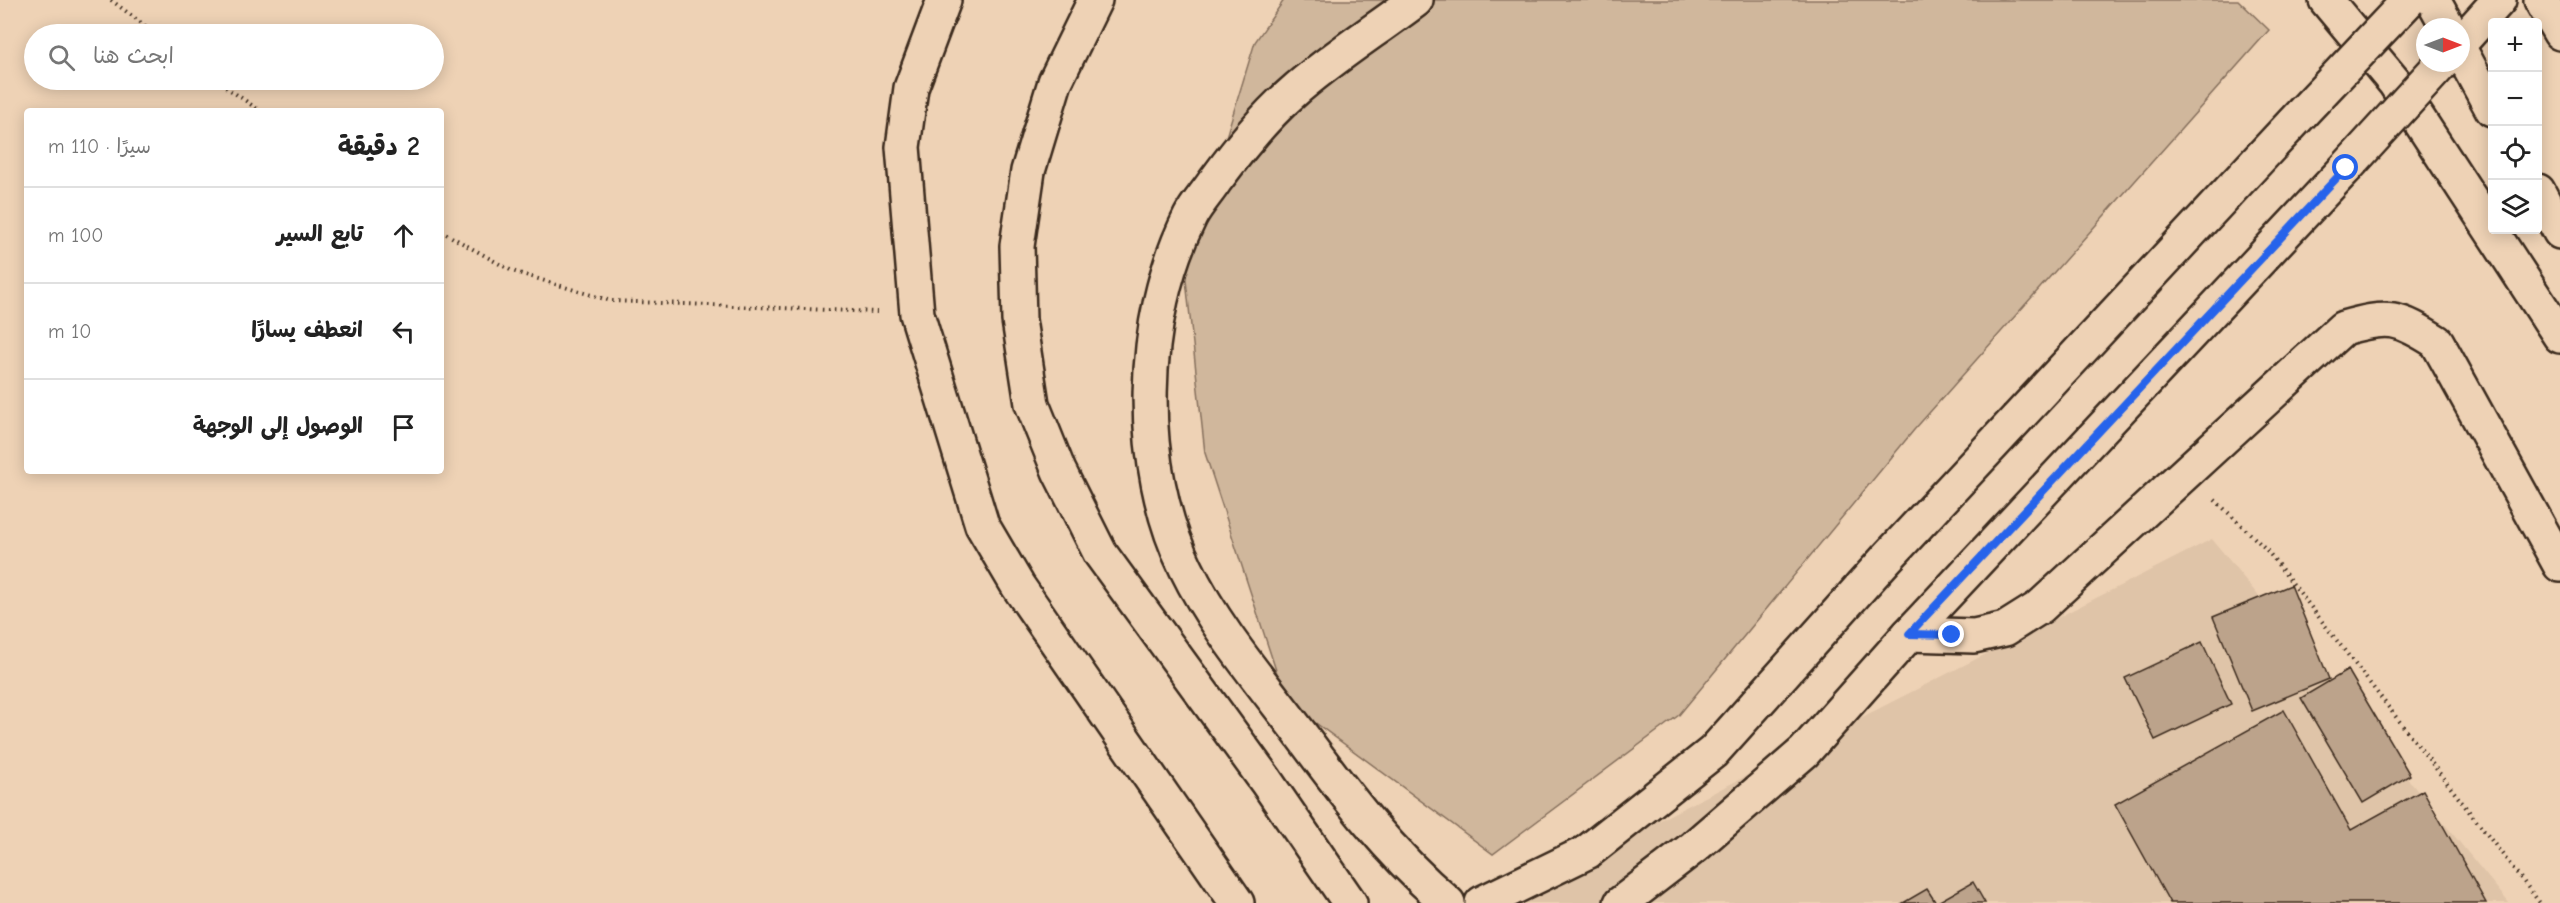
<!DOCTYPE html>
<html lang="ar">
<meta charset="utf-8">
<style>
:root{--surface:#fff;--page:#f6f6f6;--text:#222;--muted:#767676;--line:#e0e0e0}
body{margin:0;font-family:"Comic Neue","Playpen Sans Arabic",sans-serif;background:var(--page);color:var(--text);direction:rtl}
.controls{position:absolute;right:18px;top:18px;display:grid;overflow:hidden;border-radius:6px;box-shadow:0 3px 15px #0003}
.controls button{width:54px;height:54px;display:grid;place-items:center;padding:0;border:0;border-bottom:2px solid var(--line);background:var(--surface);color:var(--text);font:30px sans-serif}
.compass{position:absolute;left:2416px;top:18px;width:54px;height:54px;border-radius:50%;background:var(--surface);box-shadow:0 3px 15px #0003;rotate:90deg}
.stop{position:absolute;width:18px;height:18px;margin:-14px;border:4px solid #2563eb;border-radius:50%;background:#fff}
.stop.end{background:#2563eb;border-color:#fff;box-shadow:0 2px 6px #0008}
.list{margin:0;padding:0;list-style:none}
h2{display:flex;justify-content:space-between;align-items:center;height:78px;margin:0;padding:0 24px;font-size:26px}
h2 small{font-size:20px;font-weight:400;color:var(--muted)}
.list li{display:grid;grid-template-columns:39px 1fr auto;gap:18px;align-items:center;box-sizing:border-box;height:96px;padding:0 24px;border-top:2px solid var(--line)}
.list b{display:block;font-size:22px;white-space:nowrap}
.list em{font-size:20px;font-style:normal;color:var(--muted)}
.icon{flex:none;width:33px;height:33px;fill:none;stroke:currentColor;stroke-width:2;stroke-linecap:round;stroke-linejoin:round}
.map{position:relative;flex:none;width:2560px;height:903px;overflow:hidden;direction:ltr}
.search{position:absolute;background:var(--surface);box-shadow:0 3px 15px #0003;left:24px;top:24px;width:420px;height:66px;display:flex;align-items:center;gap:15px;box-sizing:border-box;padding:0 21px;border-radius:33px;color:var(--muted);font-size:22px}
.panel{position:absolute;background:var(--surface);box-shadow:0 3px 15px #0003;left:24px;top:108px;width:420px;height:366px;border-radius:6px;direction:rtl}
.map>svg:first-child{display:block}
</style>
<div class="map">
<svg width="2560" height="903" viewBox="0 0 2560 903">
<rect width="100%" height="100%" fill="#eed2b5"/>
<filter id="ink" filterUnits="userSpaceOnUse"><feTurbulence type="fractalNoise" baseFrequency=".0167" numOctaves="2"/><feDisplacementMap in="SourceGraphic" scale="12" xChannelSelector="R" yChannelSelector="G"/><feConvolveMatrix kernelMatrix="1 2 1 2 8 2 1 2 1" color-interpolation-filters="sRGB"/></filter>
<g filter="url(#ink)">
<!-- built -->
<path fill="#dfc4a8" d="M2212 539 2509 903H1497Z"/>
<!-- green -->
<path fill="#d0b79c" stroke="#86705d" stroke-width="1.5" d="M1284 0H2238L2269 30 1914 430 1679 715 1493 854 1286 701 1205 453 1185 271 1255 42Z"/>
<!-- building -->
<path fill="#bca38b" stroke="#3b2a1e" stroke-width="1.5" d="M2291 585 2329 679 2252 711 2213 617Z
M2202 642 2231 704 2155 740 2125 678Z
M2348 670 2410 775 2363 803 2301 698Z
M2284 710 2351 830 2423 790 2486 903H2170L2115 804Z
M1973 882 1985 903H1936Z
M1927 889 1936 903H1903Z"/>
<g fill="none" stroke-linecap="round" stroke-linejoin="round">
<!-- minor casing -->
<g stroke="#3b2a1e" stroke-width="38">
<path id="minor" d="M944 0 911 88 903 147 917 314 982 525 1018 586 1237 903
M1909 634 1974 636 2005 629 2040 607 2343 328C2388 315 2398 317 2437 342L2560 565"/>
</g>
<!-- major casing -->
<g stroke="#3b2a1e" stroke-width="38">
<path id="major" d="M2461 42 2499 0
M1482 903 1587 852 1713 752 1886 559 2302 113
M1621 903 1694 847 1804 752 1909 634 2346 168"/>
</g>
<!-- highway casing -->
<g stroke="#3b2a1e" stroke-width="38">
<path id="highway" d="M1095 0 1055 82 1028 171 1017 246 1019 320 1032 404 1059 471 1100 553 1266 781 1350 903
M1416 0C1375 31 1330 59 1292 93 1263 118 1238 150 1215 181 1207 193 1196 205 1190 217 1139 318 1136 466 1186 568 1215 628 1259 679 1299 732 1345 794 1389 853 1448 903
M2326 0 2395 83 2560 336
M2433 0 2448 27
M2541 0 2560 33
M2461 52 2492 109
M2538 191 2560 232"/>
</g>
<!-- path -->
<path stroke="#3b2a1e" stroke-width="4" stroke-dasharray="1.5 4.5" stroke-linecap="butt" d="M111 0 156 34
M216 80 260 111
M441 231 512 271 611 301 877 312
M2215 500 2266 549 2540 903"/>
<!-- minor -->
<use href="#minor" stroke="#eed2b5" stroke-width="33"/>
<!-- major -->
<use href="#major" stroke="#eed2b5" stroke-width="33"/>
<!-- highway -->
<use href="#highway" stroke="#eed2b5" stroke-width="33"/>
<!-- major-bridge casing -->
<g stroke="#3b2a1e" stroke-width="38" stroke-linecap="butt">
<path id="major-bridge" d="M2302 113 2409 0
M2346 168 2442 63"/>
</g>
<!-- major-bridge -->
<use href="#major-bridge" stroke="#eed2b5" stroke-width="33"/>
</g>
</g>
<g fill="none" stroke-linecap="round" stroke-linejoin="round" filter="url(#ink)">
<!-- route -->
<path stroke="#2563eb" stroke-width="8" d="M1952 635 1909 634 2346 168"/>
</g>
</svg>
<div class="controls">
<button>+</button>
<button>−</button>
<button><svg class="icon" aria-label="locate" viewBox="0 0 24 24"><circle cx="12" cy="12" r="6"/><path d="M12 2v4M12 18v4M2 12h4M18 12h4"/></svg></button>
<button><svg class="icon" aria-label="layers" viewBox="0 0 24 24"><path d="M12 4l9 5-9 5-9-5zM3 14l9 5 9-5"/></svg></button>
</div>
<svg class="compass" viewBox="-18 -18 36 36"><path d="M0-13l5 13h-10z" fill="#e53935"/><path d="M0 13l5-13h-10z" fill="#767676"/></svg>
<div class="stop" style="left:2346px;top:168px"></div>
<div class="stop end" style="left:1952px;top:635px"></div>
<div class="search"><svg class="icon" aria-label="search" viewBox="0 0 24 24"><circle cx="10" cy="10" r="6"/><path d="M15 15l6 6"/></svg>ابحث هنا</div>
<section class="panel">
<h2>2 دقيقة<small>سيرًا · 110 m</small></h2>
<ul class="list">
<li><svg class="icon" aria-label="ahead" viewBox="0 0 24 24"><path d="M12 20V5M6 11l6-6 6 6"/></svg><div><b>تابع السير</b></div><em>100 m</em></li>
<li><svg class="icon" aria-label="left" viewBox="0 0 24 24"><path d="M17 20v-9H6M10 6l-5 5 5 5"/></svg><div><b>انعطف يسارًا</b></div><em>10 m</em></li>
<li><svg class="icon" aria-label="arrive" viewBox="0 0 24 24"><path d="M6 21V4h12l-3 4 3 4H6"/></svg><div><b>الوصول إلى الوجهة</b></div></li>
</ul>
</section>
</div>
